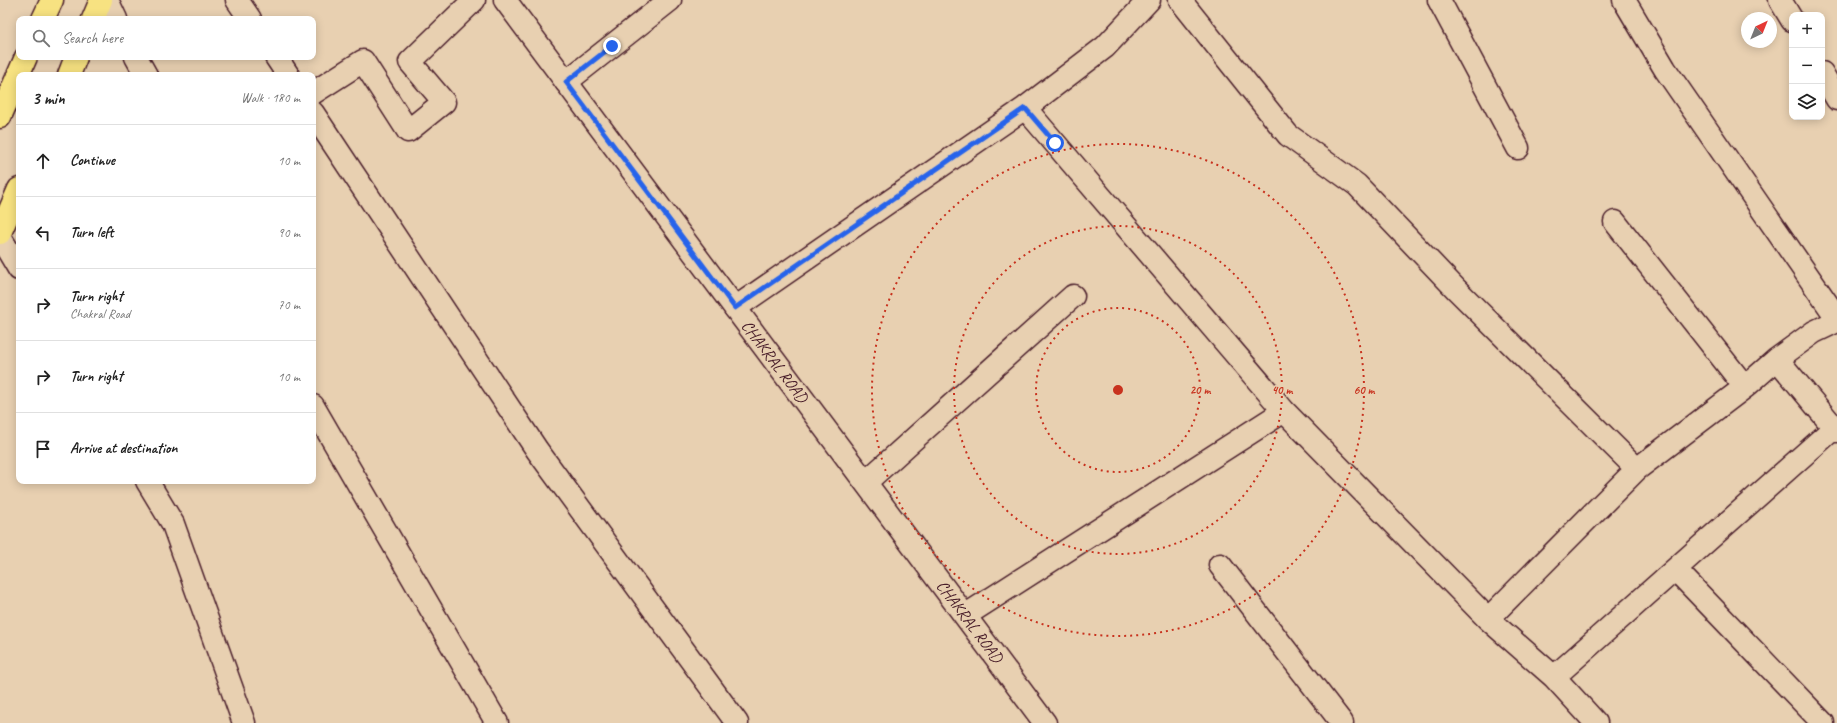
<!DOCTYPE html>
<meta charset="utf-8">
<style>
:root{--surface:#fff;--page:#f2f2f2;--text:#222;--muted:#767676;--line:#e0e0e0}
body{margin:0;font-family:Caveat,sans-serif;background:var(--page);color:var(--text)}
.controls{position:absolute;right:12px;top:12px;display:grid;overflow:hidden;border-radius:8px;box-shadow:0 2px 10px #0003}
.controls button{width:36px;height:36px;display:grid;place-items:center;padding:0;border:0;border-bottom:1px solid var(--line);background:var(--surface);color:var(--text);font:20px sans-serif}
.compass{position:absolute;left:1741px;top:12px;width:36px;height:36px;border-radius:50%;background:var(--surface);box-shadow:0 2px 10px #0003;rotate:43deg}
.stop{position:absolute;width:12px;height:12px;margin:-9px;border:3px solid #2563eb;border-radius:50%;background:#fff}
.stop.end{background:#2563eb;border-color:#fff;box-shadow:0 1px 4px #0008}
.list{margin:0;padding:0;list-style:none}
h2{display:flex;justify-content:space-between;align-items:center;height:52px;margin:0;padding:0 16px;font-size:17px}
h2 small{font-size:13px;font-weight:400;color:var(--muted)}
.list li{display:grid;grid-template-columns:26px 1fr auto;gap:12px;align-items:center;box-sizing:border-box;height:72px;padding:0 16px;border-top:1px solid var(--line)}
.list b{display:block;font-size:15px;white-space:nowrap}
.list p{margin:0;font-size:13px;white-space:nowrap;color:var(--muted)}
.list em{font-size:13px;font-style:normal;color:var(--muted)}
.icon{flex:none;width:22px;height:22px;fill:none;stroke:currentColor;stroke-width:2;stroke-linecap:round;stroke-linejoin:round}
.map{position:relative;flex:none;width:1837px;height:723px;overflow:hidden}
.search{position:absolute;background:var(--surface);box-shadow:0 2px 10px #0003;left:16px;top:16px;width:300px;height:44px;display:flex;align-items:center;gap:10px;box-sizing:border-box;padding:0 14px;border-radius:8px;color:var(--muted);font-size:15px}
.panel{position:absolute;background:var(--surface);box-shadow:0 2px 10px #0003;left:16px;top:72px;width:300px;height:412px;border-radius:8px}
.map>svg:first-child{display:block}
</style>
<div class="map">
<svg width="1837" height="723" viewBox="0 0 1837 723">
<rect width="100%" height="100%" fill="#e8d0b1"/>
<filter id="ink" filterUnits="userSpaceOnUse"><feTurbulence type="fractalNoise" baseFrequency=".025" numOctaves="2"/><feDisplacementMap in="SourceGraphic" scale="8" xChannelSelector="R" yChannelSelector="G"/><feConvolveMatrix kernelMatrix="1 2 1 2 8 2 1 2 1" color-interpolation-filters="sRGB"/></filter>
<g filter="url(#ink)">
<g fill="none" stroke-linecap="round" stroke-linejoin="round">
<!-- street casing -->
<g stroke="#4a1f2b" stroke-width="25">
<path id="street" d="M107 0 116 19
M237 0 250 19
M1180 0 1288 135 1357 185 1457 290 1637 469
M1439 0 1518 148
M1624 0 1665 69 1837 318
M1780 0 1792 20
M136 57 146 75
M276 57 288 75
M1822 73 1837 99
M566 82 670 0
M313 93 363 61 408 131 444 102 410 62 474 0
M1025 108 1284 411 1488 619 1554 677 1596 723
M313 113 537 450 737 723
M1615 222 1745 387
M0 237 19 269
M735 308 1025 108 1105 47 1149 0
M1777 359 1837 431
M313 406 497 723
M147 481 173 524 244 723
M866 482 1073 296
M1220 565 1342 723
M1676 570 1823 723
M966 615 1284 411
M1488 619 1637 469 1745 387 1777 359 1814 332 1837 321
M1554 677 1834 428"/>
</g>
<!-- secondary casing -->
<g stroke="#4a1f2b" stroke-width="25">
<path id="secondary" d="M505 0 1045 723"/>
</g>
<!-- highway casing -->
<g stroke="#4a1f2b" stroke-width="25">
<path id="highway" d="M43 19 52 0
M93 19 101 0
M69 75 76 57
M0 117 26 57
M0 233 19 189"/>
</g>
<!-- street -->
<use href="#street" stroke="#e8d0b1" stroke-width="22"/>
<!-- secondary -->
<use href="#secondary" stroke="#e8d0b1" stroke-width="22"/>
<!-- highway -->
<use href="#highway" stroke="#f7e281" stroke-width="22"/>
</g>
</g>
<g fill="none" stroke-linecap="round" stroke-linejoin="round" filter="url(#ink)">
<!-- route -->
<path stroke="#2563eb" stroke-width="5" d="M612 46 566 82 735 308 1025 108 1055 143"/>
</g>
<!-- distance rings -->
<g fill="none" stroke="#c8321e" stroke-width="2" stroke-dasharray="2 4">
<circle cx="1118" cy="390" r="82"/>
<circle cx="1118" cy="390" r="164"/>
<circle cx="1118" cy="390" r="246"/>
</g>
<g text-anchor="middle" stroke-width="3" stroke-linejoin="round" paint-order="stroke">
<!-- street labels -->
<g font-size="17" fill="#4a1f2b" stroke="#e8d0b1">
<text transform="translate(775 361) rotate(53)" y="6">CHAKRAL ROAD</text>
<text transform="translate(970 621) rotate(53)" y="6">CHAKRAL ROAD</text>
</g>
</g>
<circle cx="1118" cy="390" r="6" fill="#c8321e" stroke="#e8d0b1" stroke-width="2"/>
<g font-size="12" text-anchor="middle" font-weight="bold" fill="#c8321e" stroke="#e8d0b1" stroke-width="3" stroke-linejoin="round" paint-order="stroke">
<text x="1200" y="394">20 m</text>
<text x="1282" y="394">40 m</text>
<text x="1364" y="394">60 m</text>
</g>
</svg>
<div class="controls">
<button>+</button>
<button>−</button>
<button><svg class="icon" aria-label="layers" viewBox="0 0 24 24"><path d="M12 4l9 5-9 5-9-5zM3 14l9 5 9-5"/></svg></button>
</div>
<svg class="compass" viewBox="-18 -18 36 36"><path d="M0-13l5 13h-10z" fill="#e53935"/><path d="M0 13l5-13h-10z" fill="#767676"/></svg>
<div class="stop" style="left:1055px;top:143px"></div>
<div class="stop end" style="left:612px;top:46px"></div>
<div class="search"><svg class="icon" aria-label="search" viewBox="0 0 24 24"><circle cx="10" cy="10" r="6"/><path d="M15 15l6 6"/></svg>Search here</div>
<section class="panel">
<h2>3 min<small>Walk · 180 m</small></h2>
<ul class="list">
<li><svg class="icon" aria-label="ahead" viewBox="0 0 24 24"><path d="M12 20V5M6 11l6-6 6 6"/></svg><div><b>Continue</b></div><em>10 m</em></li>
<li><svg class="icon" aria-label="left" viewBox="0 0 24 24"><path d="M17 20v-9H6M10 6l-5 5 5 5"/></svg><div><b>Turn left</b></div><em>90 m</em></li>
<li><svg class="icon" aria-label="right" viewBox="0 0 24 24"><path d="M7 20v-9h11M14 6l5 5-5 5"/></svg><div><b>Turn right</b><p>Chakral Road</p></div><em>70 m</em></li>
<li><svg class="icon" aria-label="right" viewBox="0 0 24 24"><path d="M7 20v-9h11M14 6l5 5-5 5"/></svg><div><b>Turn right</b></div><em>10 m</em></li>
<li><svg class="icon" aria-label="arrive" viewBox="0 0 24 24"><path d="M6 21V4h12l-3 4 3 4H6"/></svg><div><b>Arrive at destination</b></div></li>
</ul>
</section>
</div>
